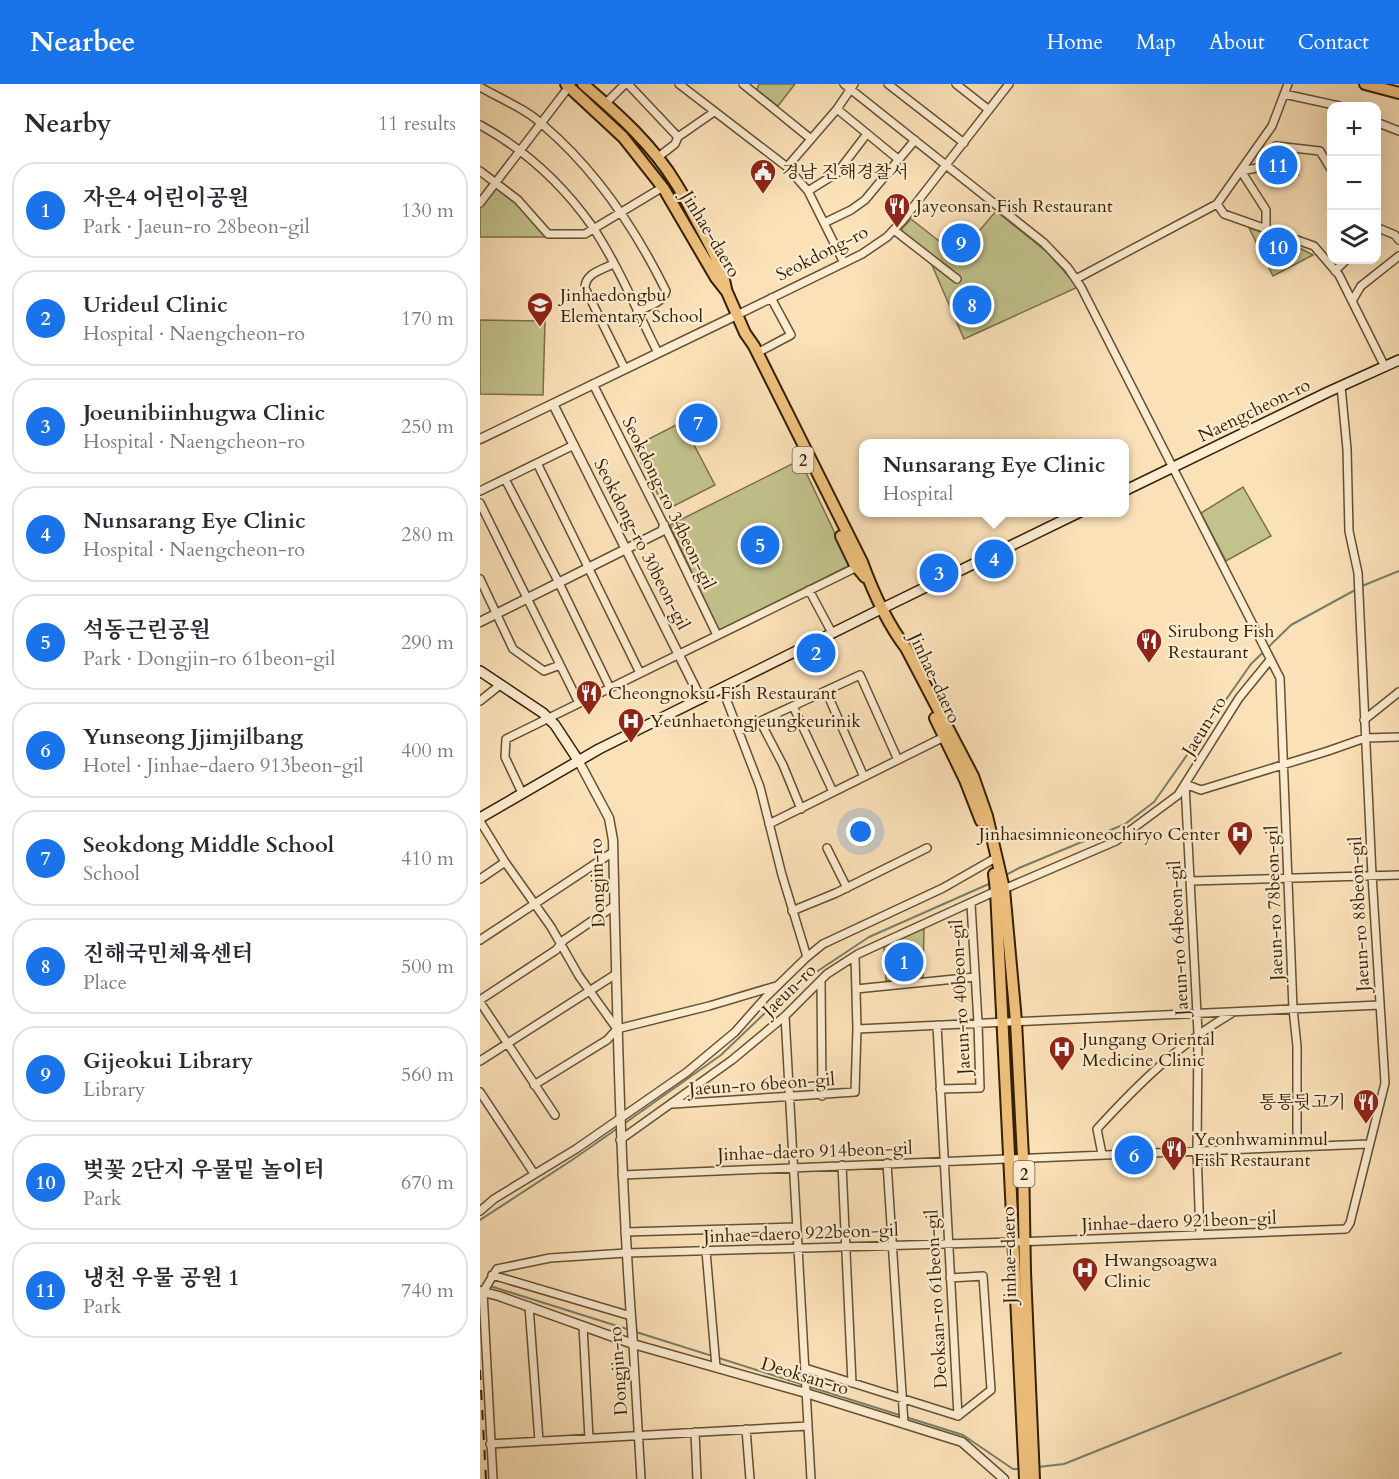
<!DOCTYPE html>
<meta charset="utf-8">
<style>
:root{--surface:#fff;--page:#f7f7f7;--text:#2b2b33;--muted:#7c7c81;--line:#e1e1e2;--accent:#1a73e8}
body{margin:0;font-family:Cardo,"Noto Serif KR",serif;background:var(--page);color:var(--text)}
.controls{position:absolute;right:18px;top:18px;display:grid;overflow:hidden;border-radius:12px;box-shadow:0 6px 24px #0002}
.controls button{width:54px;height:54px;display:grid;place-items:center;padding:0;border:0;border-bottom:2px solid var(--line);background:var(--surface);color:var(--text);font:30px sans-serif}
.you{position:absolute;left:381px;top:748px;width:21px;height:21px;margin:-15px;border:4px solid #fff;border-radius:50%;background:#1a73e8;box-shadow:0 0 0 9px #1a73e833}
.badge{display:grid;place-items:center;width:39px;height:39px;border-radius:50%;background:var(--accent);color:#fff;font-size:20px;font-weight:700}
.pin{position:absolute;translate:-50% -50%;border:3px solid #fff;box-shadow:0 2px 6px #0006}
.popup{position:absolute;left:379px;top:355px;width:270px;height:78px;box-sizing:border-box;display:grid;place-content:center;border-radius:12px;background:var(--surface);filter:drop-shadow(0 2px 4px #0005);font-size:20px;white-space:nowrap;color:var(--muted)}
.popup b{font-size:22px;color:var(--text)}
.popup::after{content:'';position:absolute;left:50%;top:100%;margin-left:-12px;border:12px solid transparent;border-top-color:var(--surface)}
.list{margin:0;padding:0;list-style:none}
h2{display:flex;justify-content:space-between;align-items:center;height:78px;margin:0;padding:0 24px;font-size:26px}
h2 small{font-size:20px;font-weight:400;color:var(--muted)}
.list li{display:grid;grid-template-columns:39px 1fr auto;gap:18px;align-items:center;box-sizing:border-box;height:96px;margin:0 12px 12px;padding:0 12px;border:2px solid var(--line);border-radius:24px}
.list b{display:block;font-size:22px;white-space:nowrap}
.list p{margin:0;font-size:20px;white-space:nowrap;color:var(--muted)}
.list em{font-size:20px;font-style:normal;color:var(--muted)}
.icon{flex:none;width:33px;height:33px;fill:none;stroke:currentColor;stroke-width:2;stroke-linecap:round;stroke-linejoin:round}
.map{position:relative;flex:none;width:919px;height:1395px;overflow:hidden}
header{display:flex;align-items:center;gap:36px;box-sizing:border-box;height:84px;padding:0 30px;background:var(--accent);color:#fff}
header strong{font-size:28px}
nav{display:flex;gap:33px;margin-inline-start:auto;font-size:21px}
main{display:flex}
aside{flex:1;background:var(--surface)}
.map>svg:first-child{display:block}
</style>
<header>
<strong>Nearbee</strong>
<nav><a>Home</a><a>Map</a><a>About</a><a>Contact</a></nav>
</header>
<main>
<aside>
<h2>Nearby<small>11 results</small></h2>
<ul class="list">
<li><span class="badge">1</span><div><b>자은4 어린이공원</b><p>Park · Jaeun-ro 28beon-gil</p></div><em>130 m</em></li>
<li><span class="badge">2</span><div><b>Urideul Clinic</b><p>Hospital · Naengcheon-ro</p></div><em>170 m</em></li>
<li><span class="badge">3</span><div><b>Joeunibiinhugwa Clinic</b><p>Hospital · Naengcheon-ro</p></div><em>250 m</em></li>
<li><span class="badge">4</span><div><b>Nunsarang Eye Clinic</b><p>Hospital · Naengcheon-ro</p></div><em>280 m</em></li>
<li><span class="badge">5</span><div><b>석동근린공원</b><p>Park · Dongjin-ro 61beon-gil</p></div><em>290 m</em></li>
<li><span class="badge">6</span><div><b>Yunseong Jjimjilbang</b><p>Hotel · Jinhae-daero 913beon-gil</p></div><em>400 m</em></li>
<li><span class="badge">7</span><div><b>Seokdong Middle School</b><p>School</p></div><em>410 m</em></li>
<li><span class="badge">8</span><div><b>진해국민체육센터</b><p>Place</p></div><em>500 m</em></li>
<li><span class="badge">9</span><div><b>Gijeokui Library</b><p>Library</p></div><em>560 m</em></li>
<li><span class="badge">10</span><div><b>벚꽃 2단지 우물밑 놀이터</b><p>Park</p></div><em>670 m</em></li>
<li><span class="badge">11</span><div><b>냉천 우물 공원 1</b><p>Park</p></div><em>740 m</em></li>
</ul>
</aside>
<div class="map">
<svg width="919" height="1395" viewBox="0 0 919 1395">
<rect width="100%" height="100%" fill="#fbe1b8"/>
<filter id="stains"><feTurbulence type="fractalNoise" baseFrequency=".00333" numOctaves="4"/><feColorMatrix values="0 0 0 0 .2 0 0 0 0 .09 0 0 0 0 .02 0 0 0 .5 -.17"/></filter>
<radialGradient id="worn" r=".72"><stop offset=".6" stop-color="#630" stop-opacity="0"/><stop offset="1" stop-color="#630" stop-opacity=".3"/></radialGradient>
<!-- green -->
<path fill="#c2c28c" stroke="#7c7047" stroke-width="1.5" d="M279 0H315L298 22 277 6Z
M796 75 819 91 787 87Z
M18 102 36 118 66 150 65 153H0V123Z
M516 127 568 169 598 203 484 255 451 179 420 147 431 135 478 172Z
M769 144 803 155 833 171 793 192Z
M0 236 65 237 63 311 0 310Z
M202 338 235 401 186 426 153 363Z
M320 376 370 481 239 547 190 441Z
M763 403 791 452 746 477 721 429Z
M442 845 444 846 443 894 406 897 404 862Z"/>
<g fill="none" stroke-linecap="round" stroke-linejoin="round">
<!-- stream -->
<path stroke="#757e69" stroke-width="2" d="M882 502 919 487
M524 792 539 784 645 740 674 718 771 580 811 541 877 505
M145 1039 241 971 309 906 389 853 511 799
M0 1136 92 1076 138 1044
M10 1202 150 1246
M156 1248 483 1351 533 1385H540
M558 1383 584 1380 861 1269"/>
<!-- minor casing -->
<g stroke="#665030" stroke-width="10">
<path id="minor" d="M148 0 198 53
M199 0 307 83 328 107 364 179
M263 0 331 55
M364 0 564 159 588 184 601 203 800 594 813 925 817 962V1063
M408 0 484 59
M476 0 509 26
M0 3C21 15 46 25 63 41 117 87 155 144 186 207 183 219 167 223 157 227
M804 10 859 22
M126 19 145 0
M357 25 418 75
M896 38 919 47
M0 41C44 65 83 101 112 142 138 181 157 227 178 269
M198 53 234 28
M796 62 840 67 852 87
M177 74 195 60 198 53
M307 83 357 25 374 0
M0 87 38 116 68 150H105L183 103
M328 107 357 89 386 51
M0 119 91 0
M737 120 744 130 834 162 859 191 905 283
M344 139 371 126 385 116 435 56
M896 143 915 151 919 156
M786 145V126L761 87 782 83 796 62
M414 146 477 195
M133 180C122 186 105 189 105 204L145 285
M855 187 866 176
M596 195 737 120 792 42 808 0
M872 217 881 202 919 172
M257 231 382 170 407 153 423 136 529 0
M277 269 311 251 291 214
M113 300 184 441 237 551
M57 379 160 589
M25 395 79 499 130 604
M0 407 94 361
M0 419 99 619
M0 495 33 565 64 587 80 581
M329 506 352 549
M242 604 280 703 302 791 327 873
M346 607 384 693
M0 617 20 601
M313 622 353 708
M884 636 919 608
M280 637 303 681 321 725
M259 647 380 591 418 676
M42 709 25 673 26 655 377 483
M0 737 25 778 71 843 99 892 137 945
M289 740 464 653
M347 764 367 804
M0 795 25 778
M710 797 919 791
M524 805 636 757 698 711 759 614 790 576
M312 827 356 809 447 764
M0 856 133 768
M341 896 342 1012
M376 905 495 893
M0 916 76 866 84 856 134 822
M0 918 75 1031
M305 932 331 1395
M457 941 478 1332
M137 945 229 922 296 902
M377 945 900 921
M0 977 136 890
M54 1001 127 956 137 945
M460 1005 500 1004 498 939 491 820
M0 1008 53 1088
M193 1020 375 1008 377 945 375 872
M140 1056 252 976 305 932 347 890 378 870 516 807
M622 1070 617 1045C659 999 698 961 752 929
M407 1079 424 1340
M362 1081 372 1299
M142 1091 889 1060
M0 1127 14 1115 96 1065 207 988 255 948 286 913 327 873 343 860 463 804 512 776
M145 1148 317 1143
M720 1151 717 1067 718 949 705 700 721 706 848 667 885 654 919 653
M226 1167 236 1283
M12 1191 151 1232
M470 1194 503 1192 511 1306 478 1332
M49 1222 59 1357
M103 1242 109 1354
M153 1260 161 1395
M325 1284 478 1332
M266 1345 270 1395
M215 1348 217 1395
M10 1360 328 1342
M13 1395 3 1208 17 1185 70 1174 146 1169 533 1158 866 1145 870 1139 905 999 892 791 878 489 869 447 867 365 861 302"/>
</g>
<!-- tertiary casing -->
<g stroke="#665030" stroke-width="11">
<path id="tertiary" d="M73 320 221 615
M0 355 257 231
M0 538 182 447 184 441
M98 676 129 734 133 756C137 924 140 1092 153 1260
M0 1207 19 1212 153 1260 326 1309 482 1358 524 1395"/>
</g>
<!-- secondary casing -->
<g stroke="#351f02" stroke-width="12">
<path id="secondary" d="M644 407 848 308 919 276
M0 587 63 629 75 641 98 676
M0 734 119 665 403 524 600 428"/>
</g>
<!-- primary casing -->
<g stroke="#351f02" stroke-width="14">
<path id="primary" d="M86 0 143 53 184 105 236 194 247 208 265 249 274 262 382 478C393 508 407 539 426 564L493 692 507 732 524 805 536 937 543 1073 545 1188 554 1395
M103 0C138 30 173 61 197 101 205 114 212 128 219 141 230 161 242 182 246 205
M361 452 375 481 385 493
M455 634 485 696 501 737
M514 790 516 807 545 1395"/>
</g>
<!-- trunk casing -->
<g stroke="#351f02" stroke-width="14">
<path id="trunk" d="M885 0 919 9"/>
</g>
<!-- minor -->
<use href="#minor" stroke="#fcecd1" stroke-width="7"/>
<!-- tertiary -->
<use href="#tertiary" stroke="#fcecd1" stroke-width="8"/>
<!-- secondary -->
<use href="#secondary" stroke="#fcecd1" stroke-width="9"/>
<!-- primary -->
<use href="#primary" stroke="#eec07c" stroke-width="10"/>
<!-- trunk -->
<use href="#trunk" stroke="#eec07c" stroke-width="10"/>
<!-- rail -->
<path stroke="#351f02" stroke-width="2" stroke-dasharray="10 10" stroke-linecap="butt" d="M0 1286 6 1395"/>
</g>
<!-- icons -->
<defs>
<g id="civic-pin" transform="scale(1.35)"><path d="M0 17L-7.5 6A9.5 9.5 0 1 1 7.5 6Z" fill="#8f2418" stroke="#fcecd1"/><path d="M-.6-6.5H3V-4.5H.6V-3L4-1V1h2V6H-6V1h2V-1L-.6-3ZM-1.2 2.5V6h2.4V2.5Z" fill="#fff"/></g>
<g id="restaurant-pin" transform="scale(1.35)"><path d="M0 17L-7.5 6A9.5 9.5 0 1 1 7.5 6Z" fill="#8f2418" stroke="#fcecd1"/><path d="M-5-6h1v4h1v-4h1v4h1v-4h1v5L-1.5 .5V6h-2V.5L-5-1ZM5-6V6H3V1.5H1.5Q1.5-4 5-6Z" fill="#fff"/></g>
<g id="school-pin" transform="scale(1.35)"><path d="M0 17L-7.5 6A9.5 9.5 0 1 1 7.5 6Z" fill="#8f2418" stroke="#fcecd1"/><path d="M0-5L7-2L0 1L-7-2ZM-4 1L0 2.5L4 1V4Q0 6-4 4Z" fill="#fff"/></g>
<g id="hospital-pin" transform="scale(1.35)"><path d="M0 17L-7.5 6A9.5 9.5 0 1 1 7.5 6Z" fill="#8f2418" stroke="#fcecd1"/><path d="M-5-5h3v3.5h4V-5h3V5h-3V1.5h-4V5h-3Z" fill="#fff"/></g>
</defs>
<g fill-rule="evenodd">
<use href="#civic-pin" x="283" y="88"/>
<use href="#restaurant-pin" x="417" y="122"/>
<use href="#school-pin" x="60" y="221"/>
<use href="#restaurant-pin" x="669" y="557"/>
<use href="#restaurant-pin" x="109" y="609"/>
<use href="#hospital-pin" x="151" y="637"/>
<use href="#hospital-pin" x="760" y="750"/>
<use href="#hospital-pin" x="582" y="965"/>
<use href="#restaurant-pin" x="886" y="1018"/>
<use href="#restaurant-pin" x="694" y="1065"/>
<use href="#hospital-pin" x="605" y="1186"/>
</g>
<g text-anchor="middle" stroke-width="4.5" stroke-linejoin="round" paint-order="stroke">
<!-- shield labels -->
<g fill="#fcecd1" stroke="#715c40" stroke-width="1.5">
<rect x="312.5" y="363" width="21" height="26" rx="4.5"/>
<rect x="533.5" y="1077" width="21" height="26" rx="4.5"/>
</g>
<g font-size="16" font-weight="bold" fill="#351f02">
<text x="323" y="382">2</text>
<text x="544" y="1096">2</text>
</g>
<!-- poi labels -->
<g font-size="18" fill="#351f02" stroke="#fcecd1" text-anchor="start">
<text x="302" y="94">경남 진해경찰서</text>
<text x="436" y="128">Jayeonsan Fish Restaurant</text>
<text x="80" y="217">Jinhaedongbu<tspan x="80" dy="21">Elementary School</tspan></text>
<text x="688" y="553">Sirubong Fish<tspan x="688" dy="21">Restaurant</tspan></text>
<text x="128" y="615">Cheongnoksu Fish Restaurant</text>
<text x="170" y="643">Yeunhaetongjeungkeurinik</text>
<text x="740" y="756" text-anchor="end">Jinhaesimnieoneochiryo Center</text>
<text x="602" y="961">Jungang Oriental<tspan x="602" dy="21">Medicine Clinic</tspan></text>
<text x="866" y="1024" text-anchor="end">통통뒷고기</text>
<text x="714" y="1061">Yeonhwaminmul<tspan x="714" dy="21">Fish Restaurant</tspan></text>
<text x="624" y="1182">Hwangsoagwa<tspan x="624" dy="21">Clinic</tspan></text>
</g>
<!-- street labels -->
<g font-size="18" fill="#351f02" stroke="#fcecd1">
<text transform="translate(231 150) rotate(59)" y="6">Jinhae-daero</text>
<text transform="translate(342 169) rotate(-27)" y="6">Seokdong-ro</text>
<text transform="translate(774 326) rotate(-26)" y="6">Naengcheon-ro</text>
<text transform="translate(189 419) rotate(64)" y="6">Seokdong-ro 34beon-gil</text>
<text transform="translate(162 460) rotate(63)" y="6">Seokdong-ro 30beon-gil</text>
<text transform="translate(455 594) rotate(65)" y="6">Jinhae-daero</text>
<text transform="translate(724 642) rotate(-58)" y="6">Jaeun-ro</text>
<text transform="translate(117 799) rotate(-92)" y="6">Dongjin-ro</text>
<text transform="translate(794 819) rotate(-92)" y="6">Jaeun-ro 78beon-gil</text>
<text transform="translate(879 830) rotate(-93)" y="6">Jaeun-ro 88beon-gil</text>
<text transform="translate(698 854) rotate(-93)" y="6">Jaeun-ro 64beon-gil</text>
<text transform="translate(309 906) rotate(-44)" y="6">Jaeun-ro</text>
<text transform="translate(480 913) rotate(-93)" y="6">Jaeun-ro 40beon-gil</text>
<text transform="translate(282 1000) rotate(-4)" y="6">Jaeun-ro 6beon-gil</text>
<text transform="translate(335 1067) rotate(-2)" y="6">Jinhae-daero 914beon-gil</text>
<text transform="translate(699 1137) rotate(-2)" y="6">Jinhae-daero 921beon-gil</text>
<text transform="translate(321 1149) rotate(-2)" y="6">Jinhae-daero 922beon-gil</text>
<text transform="translate(529 1171) rotate(-91)" y="6">Jinhae-daero</text>
<text transform="translate(456 1215) rotate(-93)" y="6">Deoksan-ro 61beon-gil</text>
<text transform="translate(138 1287) rotate(-94)" y="6">Dongjin-ro</text>
<text transform="translate(325 1292) rotate(17)" y="6">Deoksan-ro</text>
</g>
</g>
<rect width="100%" height="100%" filter="url(#stains)"/>
<rect width="100%" height="100%" fill="url(#worn)"/>
</svg>
<div class="controls">
<button>+</button>
<button>−</button>
<button><svg class="icon" aria-label="layers" viewBox="0 0 24 24"><path d="M12 4l9 5-9 5-9-5zM3 14l9 5 9-5"/></svg></button>
</div>
<div class="you"></div>
<div class="pin badge" style="left:424px;top:878px">1</div>
<div class="pin badge" style="left:336px;top:569px">2</div>
<div class="pin badge" style="left:459px;top:489px">3</div>
<div class="pin badge" style="left:514px;top:475px">4</div>
<div class="popup"><b>Nunsarang Eye Clinic</b>Hospital</div>
<div class="pin badge" style="left:280px;top:461px">5</div>
<div class="pin badge" style="left:654px;top:1071px">6</div>
<div class="pin badge" style="left:218px;top:339px">7</div>
<div class="pin badge" style="left:492px;top:221px">8</div>
<div class="pin badge" style="left:481px;top:159px">9</div>
<div class="pin badge" style="left:798px;top:163px">10</div>
<div class="pin badge" style="left:798px;top:81px">11</div>
</div>
</main>
